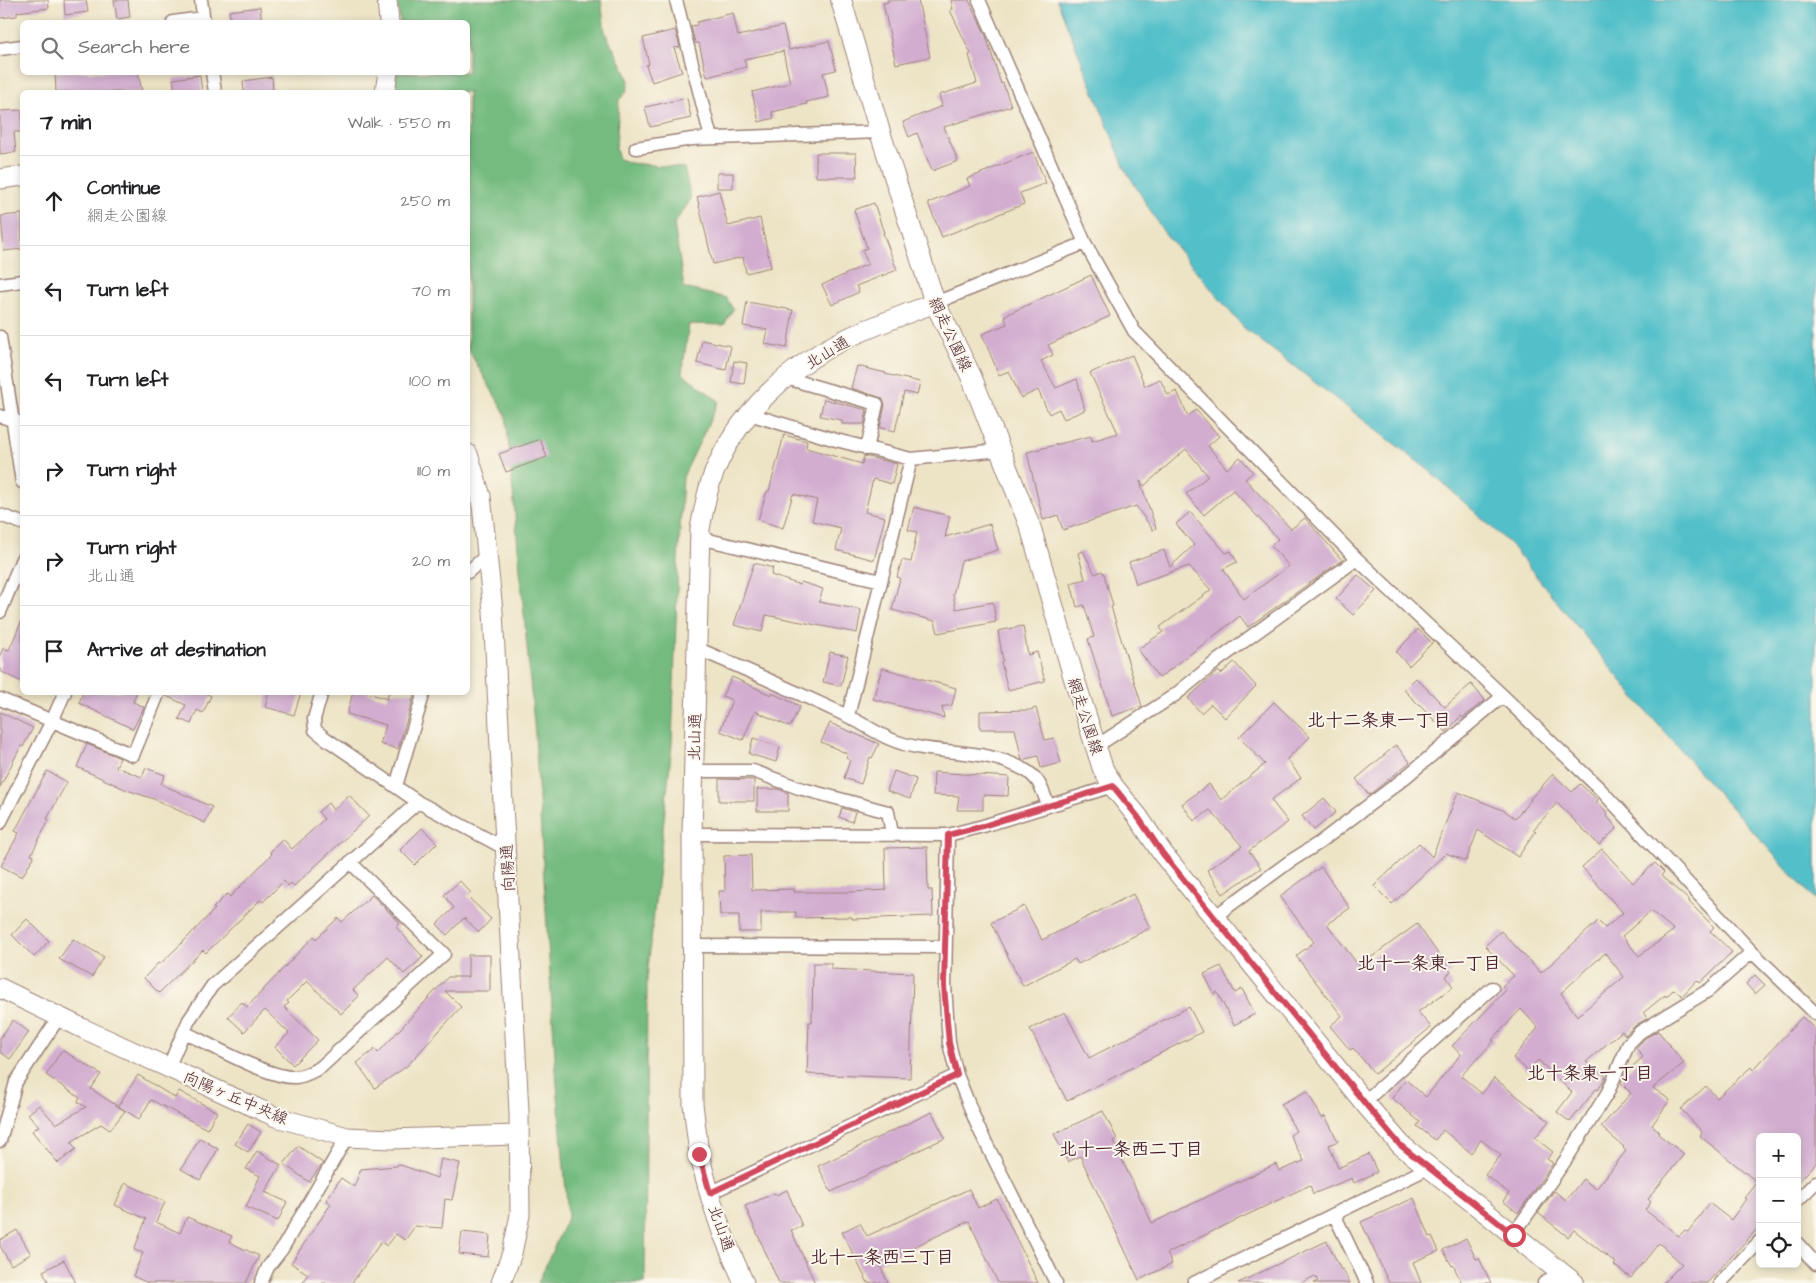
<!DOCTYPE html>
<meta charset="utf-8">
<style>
:root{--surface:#fff;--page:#f6f6f6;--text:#202124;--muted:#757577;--line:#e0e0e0}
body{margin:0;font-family:"Architects Daughter","Klee One",sans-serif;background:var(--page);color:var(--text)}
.controls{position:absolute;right:15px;bottom:15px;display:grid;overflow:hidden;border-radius:8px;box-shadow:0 2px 8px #0003}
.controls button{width:45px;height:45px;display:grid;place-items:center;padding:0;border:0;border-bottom:1px solid var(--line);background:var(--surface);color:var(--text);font:25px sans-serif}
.stop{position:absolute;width:15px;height:15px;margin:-11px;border:4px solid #d1495b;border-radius:50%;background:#fff}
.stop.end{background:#d1495b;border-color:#fff;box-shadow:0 1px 5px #0008}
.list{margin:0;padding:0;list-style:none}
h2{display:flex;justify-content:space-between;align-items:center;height:65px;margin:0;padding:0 20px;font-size:21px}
h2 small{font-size:16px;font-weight:400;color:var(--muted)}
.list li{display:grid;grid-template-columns:32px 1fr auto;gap:15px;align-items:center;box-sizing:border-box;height:90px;padding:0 20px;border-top:1px solid var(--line)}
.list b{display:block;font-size:19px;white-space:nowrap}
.list p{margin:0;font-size:16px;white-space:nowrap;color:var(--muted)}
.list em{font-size:16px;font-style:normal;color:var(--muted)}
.icon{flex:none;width:28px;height:28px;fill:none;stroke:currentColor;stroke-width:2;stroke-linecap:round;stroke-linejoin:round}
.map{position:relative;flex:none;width:1816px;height:1283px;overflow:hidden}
.search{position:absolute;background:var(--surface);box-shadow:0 2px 8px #0003;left:20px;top:20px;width:450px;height:55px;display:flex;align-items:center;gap:12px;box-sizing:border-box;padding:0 18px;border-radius:8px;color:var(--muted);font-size:19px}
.panel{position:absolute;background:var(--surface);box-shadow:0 2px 8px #0003;left:20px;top:90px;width:450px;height:605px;border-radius:8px}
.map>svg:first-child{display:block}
</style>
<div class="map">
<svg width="1816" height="1283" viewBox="0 0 1816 1283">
<rect width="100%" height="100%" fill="#fbf7ec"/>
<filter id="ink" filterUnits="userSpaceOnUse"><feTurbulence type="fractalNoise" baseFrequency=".02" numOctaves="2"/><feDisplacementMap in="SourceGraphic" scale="10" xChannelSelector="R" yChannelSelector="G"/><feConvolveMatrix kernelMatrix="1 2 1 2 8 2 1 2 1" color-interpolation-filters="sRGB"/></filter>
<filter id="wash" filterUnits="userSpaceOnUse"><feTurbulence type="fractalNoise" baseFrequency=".0096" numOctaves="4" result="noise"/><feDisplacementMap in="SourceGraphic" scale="20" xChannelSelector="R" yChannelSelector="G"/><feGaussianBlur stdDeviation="1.12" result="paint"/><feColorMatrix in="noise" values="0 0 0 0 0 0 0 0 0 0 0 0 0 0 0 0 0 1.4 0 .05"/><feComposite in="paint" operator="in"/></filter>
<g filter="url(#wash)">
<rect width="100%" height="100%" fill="#ede4c6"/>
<!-- forest -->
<path fill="#74bb80" stroke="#5f6d56" d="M397 0H601L605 33 623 66 629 81 627 91 619 100 616 149 619 159 630 163 684 168 691 199 674 224 684 288 726 298 733 309 724 325 689 324 682 373 719 401 683 477 678 561 672 745 647 978 645 1283H538L568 1216 556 1072 535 735 506 415 468 349V92H395L397 73 468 72V22H400Z"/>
<!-- water -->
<path fill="#52c0c9" stroke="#4e707a" d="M1057 0H1816V901L1718 793 1641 705 1510 544 1431 472 1243 327 1163 231 1125 169Z"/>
<g id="blocks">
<!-- building -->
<path fill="#d2add0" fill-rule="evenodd" d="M0 0H48L49 8 17 12V16L0 18Z
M64 0H86L88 12 65 15Z
M114 0H128L130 17 117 19Z
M887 0H918L930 57 896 64 883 3 888 2Z
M951 0H969L986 36 1001 84 1003 83 1011 106 944 127 958 161 932 171 917 133 909 137 903 122 942 106 939 95 977 83 969 55 971 54 950 10 953 9Z
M260 7 262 22H231L229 11Z
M733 13 738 36 783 26 789 50 829 41 836 70 823 73 829 97 806 102 807 104 772 112 774 118 759 122 752 92 790 83 783 51H784L744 59 746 67 707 77 699 43H695L691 26 697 25V22Z
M675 30 680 47 674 48 682 72 652 82 646 65 649 64 643 38Z
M55 72H138L142 92H56Z
M200 75 202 92H175L173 79Z
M272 77 273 92H244L243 81Z
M687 98 691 118 650 127 645 107Z
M22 110V132H14L16 152 0 154V111Z
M1033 152 1046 183 1020 193 1024 204 942 237 928 203 970 186 967 179Z
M816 153H856L857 177H816Z
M717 173H733V188H717Z
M719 191 728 226 760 218 771 267 746 273 743 257 713 264 697 197Z
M874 203 884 233H883L897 270 856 286 859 292 832 305 822 285 868 264 862 250 867 248 854 210Z
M22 214V249L4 251 1 216Z
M1091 275 1110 316 1048 345 1053 355 1041 361 1056 388 1077 379 1085 410 1064 419 1059 409 1049 414 1038 390 1021 398 1009 371 999 375 982 334 1007 324 1004 316Z
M747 302 793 310 787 348 765 344 768 330 743 326Z
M702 340 731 346 726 370 697 363Z
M1132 355 1145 386 1160 379 1168 395 1177 391 1188 416 1196 410 1219 436 1208 446 1227 469 1240 457 1253 472 1245 479 1291 529 1305 518 1342 560 1248 627 1240 616 1159 678 1138 649 1163 632 1160 627 1211 590 1189 566 1136 584 1129 562 1164 550 1170 567 1194 545 1176 524 1190 512 1226 553 1231 551 1237 562 1223 569 1244 599 1289 566 1271 546 1278 539 1233 490 1204 515 1186 494 1208 476 1186 449 1144 486 1140 481 1156 528 1153 530 1136 506 1063 530 1058 515 1043 520 1027 452 1091 436 1092 441 1118 433 1090 373Z
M734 361 747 363 744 384 731 382Z
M857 366 886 373 885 374 920 382 917 395 904 392 895 431 880 428 885 405 882 398 851 388Z
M824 399 867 410 864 424H842V420L820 416Z
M784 435 807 441 806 448 862 464 864 456 897 464 892 484 873 479 865 512 885 517 874 560 836 550 841 528 812 521 817 500 793 494 783 528 758 520 767 491H769Z
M540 439 547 457 506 472 499 454Z
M914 507 950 516 945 537 990 524 998 550 961 561 953 595 956 609 993 602 996 622 938 633 935 621 892 610 900 578 897 577 902 560 911 562 917 532 908 530Z
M1083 551 1095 574 1102 571 1104 574 1113 606 1111 607 1142 706 1112 716 1088 639 1094 637 1084 605 1077 607 1071 583 1085 579 1078 553Z
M754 563 773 568 771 575 800 585 801 582 823 589 819 602 861 610 857 633 766 615 762 632 734 625Z
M1358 575 1376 591 1353 615 1336 599Z
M22 620V682L0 671V655L3 648 9 650Z
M1023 626 1028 655 1037 652 1045 681 1008 690 1001 662 1003 661 998 631Z
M1418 629 1432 643 1409 666 1396 652Z
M830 652 848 656 841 686 823 682Z
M1234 662 1256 686 1225 718 1211 704 1201 713 1188 698 1218 671 1221 674Z
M882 668 956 688 952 705 942 707 944 718 873 699Z
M732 677 771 695 772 693 800 706 790 727 755 711 743 740 720 731 732 700 722 696Z
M1416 678 1445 707 1471 684 1485 700 1463 718 1461 716 1446 732 1404 690Z
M83 692H137L133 702 144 707 133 729 79 703Z
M167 692H203L211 696 203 713 197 710 191 724 179 719 186 705 166 696Z
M269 692H301L294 715 265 707Z
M353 692H364L387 699 389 692H415L398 749 380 744 386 725 347 714Z
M1274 702 1310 737 1287 759 1301 778 1271 800 1288 822 1249 851 1261 868 1223 894 1207 870 1242 846 1210 810 1194 821 1182 804 1209 784 1221 800 1265 764 1239 737Z
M1036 708 1045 740 1054 738 1061 763 1041 768 1038 756 1022 760 1015 729H980V711L1030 710Z
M0 712 33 728 23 747 21 746 0 787Z
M830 723 879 744 872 758 870 757 861 784 844 778 850 760 846 758 848 754 821 742Z
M753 738 780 747 776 762 749 754Z
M87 744 120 758 116 767 142 777 146 768 165 775 161 784 212 807 205 823 154 799 127 790 77 767Z
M1396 745 1410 762 1369 795 1356 779Z
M47 771 67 782 47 819 49 820 31 855 34 856 22 877 1 866 19 833 15 831Z
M894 771 916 779 910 799 887 791Z
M934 772 1009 777 1008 796 983 795V810H957L959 796 933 795Z
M1553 774 1572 792 1580 784 1598 800 1596 802 1608 813 1606 815 1617 828 1599 845 1557 803 1533 830 1536 831 1518 857 1478 830 1466 861 1446 853 1392 904 1374 886 1419 843 1432 857 1458 792 1505 811 1515 818 1531 800 1530 799Z
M719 779 754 780V801H719Z
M757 789H778L788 793V811H757Z
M349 795 369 816 294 886 291 883 288 886 284 881 263 902 260 900 206 953 203 950 159 993 144 978 158 963 160 964 183 942 215 909 213 908 227 894 230 897 272 854 270 852 283 839 292 849 324 819 318 812 328 803 333 810Z
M1324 798 1336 812 1314 830 1302 816Z
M842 808 855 812 852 822 839 817Z
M422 828 437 843 415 865 400 850Z
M927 847 928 890H932L933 916 852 919V917L796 918V912H761V932H739V915H720L719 891H725L724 856 751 855 752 890 794 889V892H852L886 890 885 848Z
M1602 849 1633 883 1655 863 1664 872 1661 876 1690 901 1689 902 1714 927 1710 931 1732 952 1700 983 1697 980 1682 996 1674 989 1666 997 1665 995 1643 1013 1648 1018 1636 1025 1625 1035 1622 1031 1586 1062 1606 1076 1598 1090 1596 1089 1570 1122 1557 1112 1572 1092 1538 1060 1528 1071 1513 1058 1538 1028 1521 1009 1492 1040 1494 1041 1461 1076 1482 1094 1494 1078 1549 1121 1535 1138 1553 1152 1547 1159 1553 1163 1518 1213 1503 1201 1509 1193 1485 1175 1501 1155 1481 1140 1471 1153 1443 1130 1435 1140 1417 1126 1420 1122 1392 1098 1406 1080 1426 1097 1461 1054 1452 1046 1506 990 1502 986 1514 976 1485 946 1501 931 1541 973 1598 921 1605 928 1623 913 1582 867ZM1651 911 1674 930 1639 956 1622 936ZM1605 953 1624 977 1577 1016 1561 993Z
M1321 867 1350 908 1327 924 1359 966 1417 924 1451 972 1446 976 1453 987 1418 1012 1431 1027 1375 1074 1353 1048 1350 1050 1330 1026 1342 1016 1296 956 1314 942 1280 896Z
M460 881 471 893 467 896 491 919 479 932 464 918 447 935 437 924 454 908 444 895Z
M1133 894 1150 928 1078 964 1075 959 1023 986 991 923 1024 906 1042 940Z
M372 895 400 923 396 927 423 957 404 974 388 957 353 990 359 996 341 1014 307 981 287 1001 289 1003 284 1007 318 1040 293 1065 275 1047 289 1033 265 1010 244 1032 228 1017 242 1002 247 1007 314 936 316 939 338 918 342 922Z
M27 919 49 941 34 957 12 935Z
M73 939 104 957 92 977 59 959Z
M468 955H490V991H445L461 1007 407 1066 375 1088 357 1063 375 1049 378 1053 448 977H468Z
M813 963H831V969L913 973 910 1078 807 1074 809 1022H812Z
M1221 966 1235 993 1242 989 1255 1014 1234 1025 1217 992 1214 994 1204 974Z
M1755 975 1765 985 1755 994 1746 984Z
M1189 1007 1202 1032 1067 1101 1030 1029 1065 1012 1089 1058Z
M1802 1017 1816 1030V1163L1797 1184V1137H1760V1226L1707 1283H1663L1682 1264 1659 1243 1631 1278 1614 1265 1616 1263 1574 1230 1568 1237 1538 1213 1554 1191 1566 1200 1583 1179 1596 1189 1626 1151 1623 1148 1624 1147 1601 1127 1631 1093 1621 1083 1625 1073 1643 1057 1636 1048 1645 1038 1658 1031 1684 1063 1653 1088 1670 1100 1652 1125 1659 1131 1658 1134 1684 1154 1648 1199 1651 1202 1645 1210 1679 1236 1685 1230 1688 1232 1709 1203 1731 1220 1746 1199 1744 1198 1757 1182 1700 1136 1702 1132 1681 1109 1706 1086 1717 1098 1751 1067 1753 1070Z
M13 1020 29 1032 10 1059 0 1052V1038Z
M62 1050 101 1074 91 1089 125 1111 110 1130 101 1124 71 1142 76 1149 58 1163 32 1131 39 1126 28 1114 39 1105 56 1124 86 1107 78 1102 80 1098 46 1075Z
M138 1075 175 1098 179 1091 217 1112 207 1129 151 1100 139 1119 118 1106Z
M1307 1091 1322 1118 1325 1116 1338 1141 1329 1145 1338 1168 1369 1154 1377 1172 1354 1183 1352 1178 1313 1194 1310 1185 1167 1253 1172 1264 1139 1280 1080 1156 1068 1162 1054 1134 1103 1111 1117 1139 1113 1141 1152 1223 1276 1164 1279 1171 1304 1161 1290 1135 1296 1131 1281 1104Z
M932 1112 945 1138 831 1192 818 1166Z
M248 1124 261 1132 248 1152 235 1144Z
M200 1138 218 1149 200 1180 181 1169Z
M298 1146 323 1163 309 1182 284 1164Z
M257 1151 281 1165 265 1192 287 1202 278 1221 246 1207 260 1176 246 1169Z
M441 1159 460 1163 452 1200 445 1199 442 1228 415 1226 405 1240 396 1234 387 1246 381 1242 352 1283H302L308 1274 291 1263 331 1204 326 1200 341 1178 354 1187 361 1169 397 1166 398 1164 437 1178Z
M125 1183 165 1202 156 1222 180 1233 187 1217 232 1236 229 1242 259 1256 246 1283H148L133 1276 143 1253 134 1250 146 1219 115 1205Z
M969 1189 978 1208 997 1199 1038 1283H998L969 1221 879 1263 888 1283H868L842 1232 860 1223 867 1236Z
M787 1190 802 1226 791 1230 815 1283H779L745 1206 775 1193 776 1195Z
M1414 1198 1430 1237 1432 1236 1439 1251 1413 1262 1421 1283H1389L1361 1222Z
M17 1230 31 1254 11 1265 0 1246V1240Z
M462 1232 490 1235 488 1257 459 1254Z
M1466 1238 1476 1259 1479 1258 1491 1283H1462L1453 1265 1452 1266 1443 1250Z
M1327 1241 1341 1270 1343 1269 1350 1283H1314L1318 1281 1315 1276 1301 1283H1238Z
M64 1260 76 1283H49L43 1271Z"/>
</g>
</g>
<g filter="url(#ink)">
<use href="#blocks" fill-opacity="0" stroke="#9c8278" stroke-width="1"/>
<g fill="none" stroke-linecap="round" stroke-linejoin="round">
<!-- street casing -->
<g stroke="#9c8278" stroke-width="15">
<path id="street" d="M201 0 204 22
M676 0 711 138
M979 0 1085 243 1134 331 1357 559 1503 696 1599 788 1752 952 1816 1014
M173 22 203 18
M0 49 22 46
M212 72 215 92
M636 148 692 139 880 132
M0 284 22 281
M935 303 1085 243
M0 337 22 482
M786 378 877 404 867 449
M749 414 836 440 911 459 1000 450
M0 416 22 423
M0 515 22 523
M700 538 881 581
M468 572 488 554
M0 612 22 559
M696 648C745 669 794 691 843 714 859 721 874 732 890 739 931 757 982 746 1023 769 1039 777 1042 789 1048 805
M322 692 314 719 315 730 325 738 418 802 506 849
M0 699 133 755 159 692
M848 716 911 459
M1095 747 1175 695 1217 661 1357 559
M693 771H753L799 788 888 812 892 834
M396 786 424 692
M0 823 52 721 65 692
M692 834 948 835 983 826 1113 786
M948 835 945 986 949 1043 957 1075 978 1127 1056 1283
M1214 917 1289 862 1319 843 1402 780 1503 696
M692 946 945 947
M184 1032C209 1044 270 1079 296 1077 306 1076 313 1071 321 1067L444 954 350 862
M168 1068 189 1020 212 986 418 802
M1364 1102 1492 988
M0 1141 16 1082 59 1017
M710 1193 957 1075
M1797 1201 1816 1182
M1334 1214 1367 1283
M1513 1235 1567 1158 1608 1092 1629 1043 1640 1032 1709 990 1752 952
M1797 1243 1816 1264
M261 1283 268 1267 282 1249 347 1137
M1194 1283 1428 1168
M1544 1283 1563 1274
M1720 1283 1760 1241"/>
</g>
<!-- secondary casing -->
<g stroke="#9c8278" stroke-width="21">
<path id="secondary" d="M387 0 389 22
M385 92 388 72
M0 179 22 176
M468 454 481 496 493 611 519 1112 520 1215 512 1253 501 1283
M0 988 84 1029 276 1117 347 1137 391 1139 519 1135
M744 1283 722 1232 711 1199 699 1154 693 1104 692 834 700 529C703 513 706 496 711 481 734 415 792 363 854 335 881 323 908 313 935 303"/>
</g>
<!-- primary casing -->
<g stroke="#9c8278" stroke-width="22">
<path id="primary" d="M841 0 880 132 935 303 971 376 1031 529 1073 675 1103 769 1113 786 1138 817 1163 854 1368 1107 1401 1145 1574 1283"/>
</g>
<!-- street -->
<use href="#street" stroke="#fff" stroke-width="12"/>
<!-- secondary -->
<use href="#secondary" stroke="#fff" stroke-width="19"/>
<!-- primary -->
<use href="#primary" stroke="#fff" stroke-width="20"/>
</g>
</g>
<g fill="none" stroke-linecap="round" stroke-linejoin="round" filter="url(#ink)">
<!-- route -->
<path stroke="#d1495b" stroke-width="6" d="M699 1154 710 1193 957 1075 949 1043 944 986 948 835 983 826 1113 786 1138 817 1163 854 1368 1107 1400 1145 1514 1235"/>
</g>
<g text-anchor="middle" stroke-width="4" stroke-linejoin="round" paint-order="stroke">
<!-- street labels -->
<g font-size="16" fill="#4a1f2b" stroke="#fbf7ec">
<text transform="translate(951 334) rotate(65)" y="6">網走公園線</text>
<text transform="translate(827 352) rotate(-31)" y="6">北山通</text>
<text transform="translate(1086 716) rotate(72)" y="6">網走公園線</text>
<text transform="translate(694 737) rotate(-89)" y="6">北山通</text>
<text transform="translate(507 868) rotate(-93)" y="6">向陽通</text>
<text transform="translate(236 1097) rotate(23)" y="6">向陽ヶ丘中央線</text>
<text transform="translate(722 1228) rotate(70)" y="6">北山通</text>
</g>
<!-- neighbourhood labels -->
<g font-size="18" font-weight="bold" fill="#4a1f2b" stroke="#fbf7ec">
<text x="1379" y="726">北十二条東一丁目</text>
<text x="1429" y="969">北十一条東一丁目</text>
<text x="1590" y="1079">北十条東一丁目</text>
<text x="1131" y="1155">北十一条西二丁目</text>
<text x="882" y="1263">北十一条西三丁目</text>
</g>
</g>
</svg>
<div class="controls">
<button>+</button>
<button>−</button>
<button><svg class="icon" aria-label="locate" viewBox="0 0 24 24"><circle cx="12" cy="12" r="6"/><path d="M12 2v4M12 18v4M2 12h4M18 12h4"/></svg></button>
</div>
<div class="stop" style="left:1514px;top:1235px"></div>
<div class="stop end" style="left:699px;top:1154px"></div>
<div class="search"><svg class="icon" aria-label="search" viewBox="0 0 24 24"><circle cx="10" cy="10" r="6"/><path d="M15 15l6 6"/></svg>Search here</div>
<section class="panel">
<h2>7 min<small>Walk · 550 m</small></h2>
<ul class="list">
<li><svg class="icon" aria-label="ahead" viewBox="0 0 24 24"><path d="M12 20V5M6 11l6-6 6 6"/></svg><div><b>Continue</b><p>網走公園線</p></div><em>250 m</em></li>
<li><svg class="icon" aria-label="left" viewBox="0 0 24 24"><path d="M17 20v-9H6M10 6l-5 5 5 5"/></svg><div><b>Turn left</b></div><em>70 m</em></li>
<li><svg class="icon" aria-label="left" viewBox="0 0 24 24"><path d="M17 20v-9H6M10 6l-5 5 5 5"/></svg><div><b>Turn left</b></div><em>100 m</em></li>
<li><svg class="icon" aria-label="right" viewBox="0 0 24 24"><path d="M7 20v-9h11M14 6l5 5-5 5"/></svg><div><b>Turn right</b></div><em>110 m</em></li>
<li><svg class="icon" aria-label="right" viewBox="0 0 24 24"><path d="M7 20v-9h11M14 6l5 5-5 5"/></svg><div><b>Turn right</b><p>北山通</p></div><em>20 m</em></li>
<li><svg class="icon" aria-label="arrive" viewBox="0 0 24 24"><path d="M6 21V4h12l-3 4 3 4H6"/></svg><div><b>Arrive at destination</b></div></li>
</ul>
</section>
</div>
